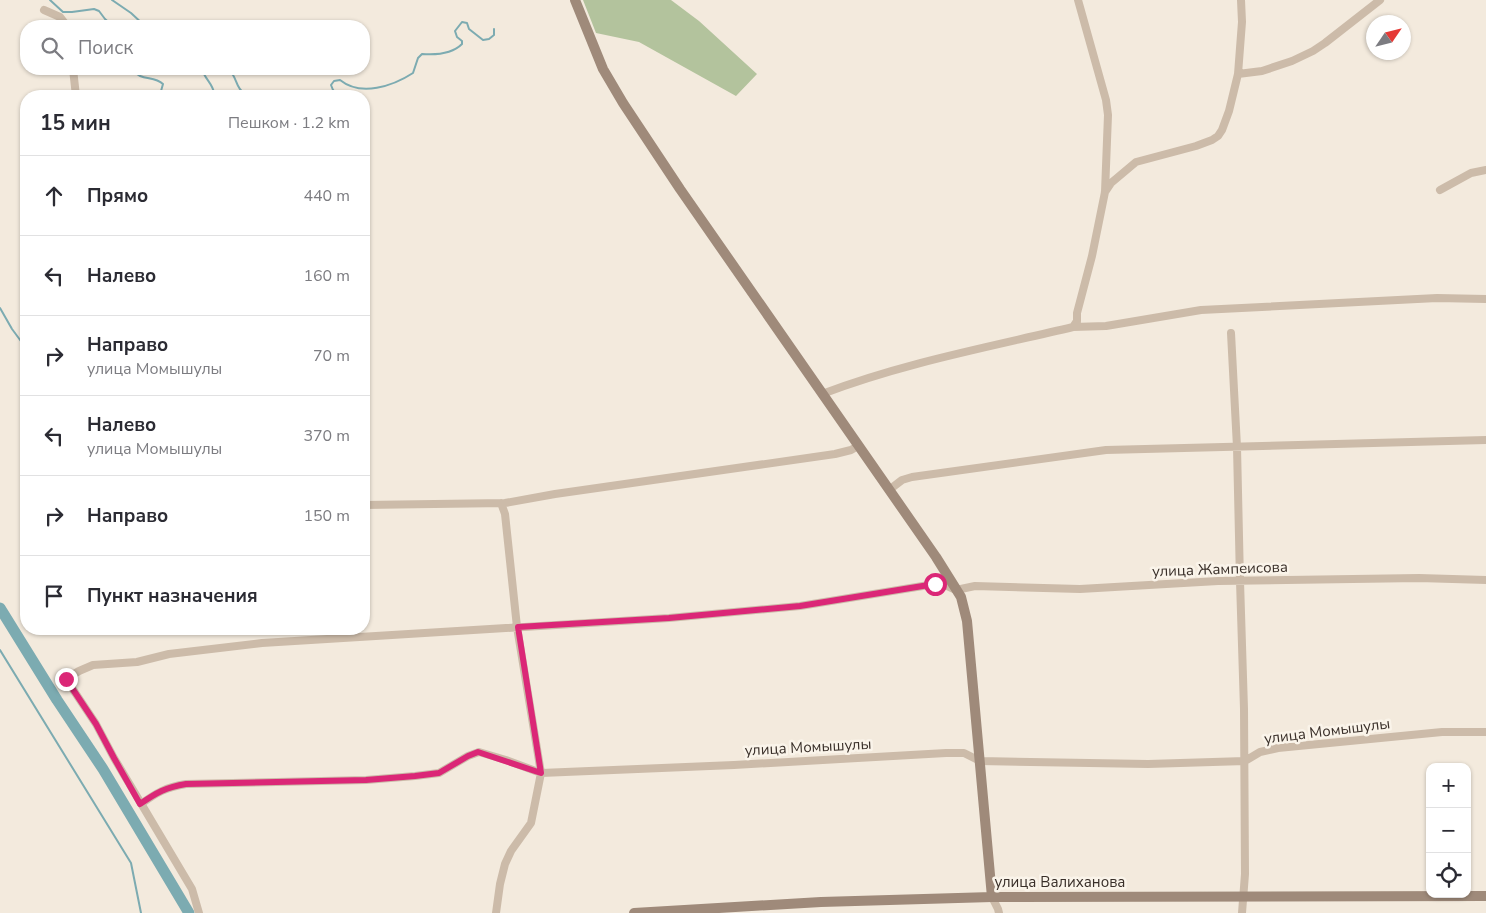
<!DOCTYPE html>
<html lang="ru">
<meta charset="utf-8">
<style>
:root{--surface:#fff;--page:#f7f7f7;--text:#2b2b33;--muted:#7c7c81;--line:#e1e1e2}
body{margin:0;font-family:"Nunito Sans",sans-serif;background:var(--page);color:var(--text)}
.controls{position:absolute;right:15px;bottom:15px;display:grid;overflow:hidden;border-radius:10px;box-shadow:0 1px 4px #0004}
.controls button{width:45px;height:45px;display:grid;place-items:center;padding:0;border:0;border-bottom:1px solid var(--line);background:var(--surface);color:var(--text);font:25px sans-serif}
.compass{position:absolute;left:1366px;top:15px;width:45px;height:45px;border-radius:50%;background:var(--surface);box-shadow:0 1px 4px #0004;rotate:55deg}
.stop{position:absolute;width:15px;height:15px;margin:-11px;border:4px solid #db2777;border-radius:50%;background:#fff}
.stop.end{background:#db2777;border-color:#fff;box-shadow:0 1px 5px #0008}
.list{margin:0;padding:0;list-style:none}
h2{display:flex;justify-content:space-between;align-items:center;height:65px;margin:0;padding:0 20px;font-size:21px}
h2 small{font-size:16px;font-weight:400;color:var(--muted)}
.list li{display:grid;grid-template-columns:32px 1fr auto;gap:15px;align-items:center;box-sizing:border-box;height:80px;padding:0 20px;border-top:1px solid var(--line)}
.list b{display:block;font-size:19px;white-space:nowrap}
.list p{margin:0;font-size:16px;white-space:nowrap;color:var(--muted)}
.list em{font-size:16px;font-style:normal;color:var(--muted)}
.icon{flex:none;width:28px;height:28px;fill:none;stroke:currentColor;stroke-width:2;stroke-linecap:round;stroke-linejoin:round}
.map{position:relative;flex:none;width:1486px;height:913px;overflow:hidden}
.search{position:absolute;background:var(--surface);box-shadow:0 1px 4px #0004;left:20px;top:20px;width:350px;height:55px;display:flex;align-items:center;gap:12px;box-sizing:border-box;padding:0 18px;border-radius:20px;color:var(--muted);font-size:19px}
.panel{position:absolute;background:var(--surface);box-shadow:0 1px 4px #0004;left:20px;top:90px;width:350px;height:545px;border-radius:20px}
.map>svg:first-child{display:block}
</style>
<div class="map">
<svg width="1486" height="913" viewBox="0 0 1486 913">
<rect width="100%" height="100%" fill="#f3eadd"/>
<!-- green -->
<path fill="#b3c39d" d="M583 0H671L699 21 757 74 736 96 639 42 596 33Z"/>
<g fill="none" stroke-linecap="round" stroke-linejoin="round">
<!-- stream -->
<path stroke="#7cabb1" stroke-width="2" d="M50 0 63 12H72L94 9 99 11 105 19 113 26
M112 0 131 13 145 26
M132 69C141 82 153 75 163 84L161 91 162 96
M202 69C204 78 213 84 214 93L210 96
M222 69C226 70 231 72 233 75 237 81 237 89 244 93 253 98 264 93 273 96
M252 69 257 70 275 71
M175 96 187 93 202 96
M338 96 333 90 331 85 334 81 340 80C361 97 393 86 413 73L418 58 422 54C435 55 452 54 462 44V41L457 37 455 31 462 22 467 23 469 29 483 40 489 39 494 35V29
M0 308 12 329 26 348
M0 650 131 863 141 913"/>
<!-- river -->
<path stroke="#7cabb1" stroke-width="11" d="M0 608 57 700 103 769 189 913"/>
<!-- street -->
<path stroke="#ccbba9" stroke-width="8" d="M1241 0 1242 22 1238 74 1262 71 1292 61 1313 51 1325 43 1380 0
M44 10 60 17 67 26
M73 69 76 96
M1440 190 1471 173 1486 170
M1105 192 1111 183 1136 162 1196 146 1212 140 1218 136 1222 130 1229 111 1238 74
M1073 327 1106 326 1201 310 1437 298 1486 299
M1231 333 1237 447 1240 581 1244 709 1245 874 1242 913
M822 394C903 363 989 347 1073 327L1077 321V313L1092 256 1105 192 1108 115 1106 100 1078 0
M889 490 902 480 912 477 1106 450 1486 440
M364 505 505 503 555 494 835 454 851 450 858 446
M141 804C156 793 166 787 186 784L366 780 415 776 439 773 468 756 479 752 506 760 541 773 734 765 946 753H964L980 761 1148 764 1245 761 1260 752 1278 748 1442 732H1486
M992 897 998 909 999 913
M199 913 192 889 114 758 96 724 66 679 79 671 93 665 137 662 169 654 262 643 669 618 800 606 935 584 945 585 956 590 975 586 1080 589 1218 581 1419 578 1486 580
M496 913 500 884 505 864 511 851 531 823 541 773 517 627 505 514 501 503"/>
<!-- secondary -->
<path stroke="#9f8a7a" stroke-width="10" d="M575 0 603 69 623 103 680 189 936 557 961 597 967 621 992 897
M634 913 821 902 992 897 1486 896"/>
</g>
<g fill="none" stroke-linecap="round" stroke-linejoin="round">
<!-- route -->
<path stroke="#db2777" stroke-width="6" d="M66 679 96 724 114 758 140 804C156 793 166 787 186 784L366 780 415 776 439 773 468 756 478 752 541 773 518 627 669 618 800 606 935 584"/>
</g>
<g text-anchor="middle" stroke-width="5" stroke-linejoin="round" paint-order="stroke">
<!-- street labels -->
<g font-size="15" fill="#392f29" stroke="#faf4ea">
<text transform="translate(1220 569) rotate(-2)" y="5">улица Жампеисова</text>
<text transform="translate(1327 731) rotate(-7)" y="5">улица Момышулы</text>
<text transform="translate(808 747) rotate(-3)" y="5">улица Момышулы</text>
<text x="1060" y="887">улица Валиханова</text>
</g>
</g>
</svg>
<div class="controls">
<button>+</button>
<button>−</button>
<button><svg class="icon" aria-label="locate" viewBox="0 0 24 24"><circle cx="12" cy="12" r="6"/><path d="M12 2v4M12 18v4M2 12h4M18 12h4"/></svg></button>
</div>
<svg class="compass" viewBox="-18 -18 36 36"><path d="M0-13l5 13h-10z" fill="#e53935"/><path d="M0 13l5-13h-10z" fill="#7c7c81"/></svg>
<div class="stop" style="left:935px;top:584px"></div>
<div class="stop end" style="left:66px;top:679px"></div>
<div class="search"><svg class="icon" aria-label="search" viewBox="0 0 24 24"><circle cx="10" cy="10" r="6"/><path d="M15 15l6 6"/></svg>Поиск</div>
<section class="panel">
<h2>15 мин<small>Пешком · 1.2 km</small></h2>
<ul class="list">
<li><svg class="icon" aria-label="ahead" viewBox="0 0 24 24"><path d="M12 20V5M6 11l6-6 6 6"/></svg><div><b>Прямо</b></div><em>440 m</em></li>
<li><svg class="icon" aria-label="left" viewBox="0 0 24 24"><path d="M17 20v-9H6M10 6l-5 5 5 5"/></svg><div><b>Налево</b></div><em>160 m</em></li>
<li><svg class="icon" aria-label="right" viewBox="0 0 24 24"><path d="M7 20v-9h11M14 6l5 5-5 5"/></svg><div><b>Направо</b><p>улица Момышулы</p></div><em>70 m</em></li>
<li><svg class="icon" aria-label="left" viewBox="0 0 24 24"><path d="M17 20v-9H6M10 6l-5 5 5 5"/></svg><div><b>Налево</b><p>улица Момышулы</p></div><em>370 m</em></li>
<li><svg class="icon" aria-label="right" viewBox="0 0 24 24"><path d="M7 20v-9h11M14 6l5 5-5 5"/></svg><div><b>Направо</b></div><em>150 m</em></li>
<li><svg class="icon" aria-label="arrive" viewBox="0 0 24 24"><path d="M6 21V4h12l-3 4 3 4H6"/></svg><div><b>Пункт назначения</b></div></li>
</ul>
</section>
</div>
